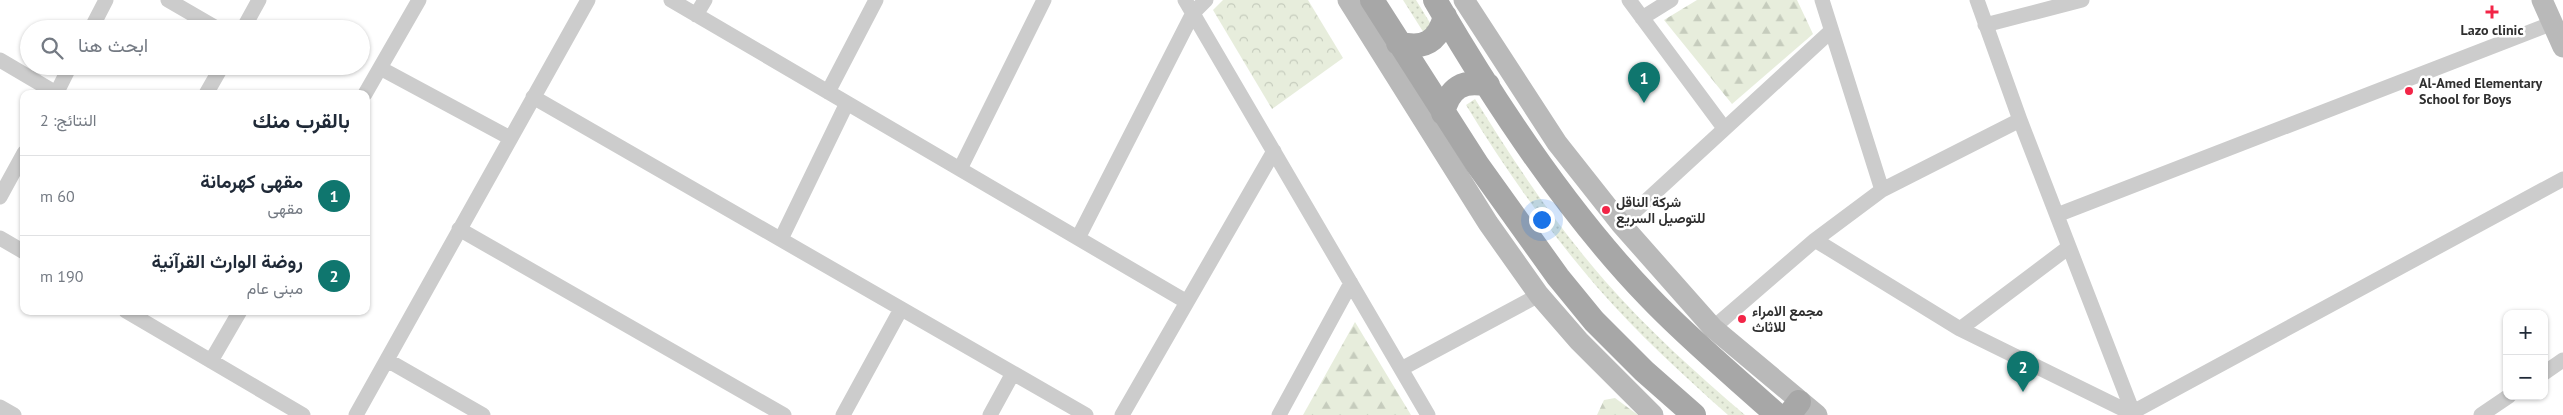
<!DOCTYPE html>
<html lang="ar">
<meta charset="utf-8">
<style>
:root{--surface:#fff;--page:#f6f6f7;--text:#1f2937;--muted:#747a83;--line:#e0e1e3;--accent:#0f766e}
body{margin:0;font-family:"PT Sans",Vazirmatn,sans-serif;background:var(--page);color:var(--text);direction:rtl}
.controls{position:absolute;right:15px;bottom:15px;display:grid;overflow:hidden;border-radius:10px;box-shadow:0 1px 4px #0004}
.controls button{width:45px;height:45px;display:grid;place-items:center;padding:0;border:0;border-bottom:1px solid var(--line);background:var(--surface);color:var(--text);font:25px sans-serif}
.you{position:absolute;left:1541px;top:219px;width:18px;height:18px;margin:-12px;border:4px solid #fff;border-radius:50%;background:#1a73e8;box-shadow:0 0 0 8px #1a73e833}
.badge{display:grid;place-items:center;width:32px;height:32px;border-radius:50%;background:var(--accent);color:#fff;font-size:16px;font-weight:700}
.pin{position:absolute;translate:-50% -41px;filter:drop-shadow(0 1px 2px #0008)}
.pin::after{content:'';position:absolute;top:26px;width:18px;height:15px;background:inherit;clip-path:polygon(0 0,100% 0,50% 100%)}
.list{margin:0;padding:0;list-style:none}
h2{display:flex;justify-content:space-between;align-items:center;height:65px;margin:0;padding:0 20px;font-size:21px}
h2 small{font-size:16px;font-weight:400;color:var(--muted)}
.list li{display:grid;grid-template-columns:32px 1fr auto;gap:15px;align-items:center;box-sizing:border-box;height:80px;padding:0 20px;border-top:1px solid var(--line)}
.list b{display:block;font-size:19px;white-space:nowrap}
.list p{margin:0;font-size:16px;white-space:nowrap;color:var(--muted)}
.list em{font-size:16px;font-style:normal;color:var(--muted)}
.icon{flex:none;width:28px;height:28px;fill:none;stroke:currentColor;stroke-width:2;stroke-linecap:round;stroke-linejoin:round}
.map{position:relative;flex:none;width:2563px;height:415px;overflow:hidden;direction:ltr}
.search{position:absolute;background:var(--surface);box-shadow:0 1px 4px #0004;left:20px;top:20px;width:350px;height:55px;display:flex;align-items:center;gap:12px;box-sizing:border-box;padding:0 18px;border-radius:28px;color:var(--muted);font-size:19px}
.panel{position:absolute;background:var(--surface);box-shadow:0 1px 4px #0004;left:20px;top:90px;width:350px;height:225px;border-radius:10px;direction:rtl}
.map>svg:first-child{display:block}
</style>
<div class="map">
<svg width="2563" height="415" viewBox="0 0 2563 415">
<defs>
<pattern id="grass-dots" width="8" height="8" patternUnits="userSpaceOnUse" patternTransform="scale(1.25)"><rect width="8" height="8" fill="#e7eddc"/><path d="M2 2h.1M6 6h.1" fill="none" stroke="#c6ccbd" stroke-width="1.8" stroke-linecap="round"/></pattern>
<pattern id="forest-firs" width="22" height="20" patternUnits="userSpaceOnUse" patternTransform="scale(1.25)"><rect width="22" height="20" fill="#e7eddc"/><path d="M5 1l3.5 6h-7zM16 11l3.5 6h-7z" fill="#c6ccbd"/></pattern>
<pattern id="park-crowns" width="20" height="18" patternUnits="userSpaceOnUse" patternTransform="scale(1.25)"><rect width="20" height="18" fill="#e7eddc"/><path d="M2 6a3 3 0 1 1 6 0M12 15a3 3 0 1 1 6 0" fill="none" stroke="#c6ccbd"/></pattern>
</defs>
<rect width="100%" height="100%" fill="#fff"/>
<!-- grass -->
<path fill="url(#grass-dots)" d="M1403 0H1416L1438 36 1429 41Z
M1475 99C1514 162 1556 225 1605 281 1648 330 1696 373 1745 415H1728C1683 375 1637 333 1597 287 1548 230 1505 169 1466 105Z"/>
<!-- forest -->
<path fill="url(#forest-firs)" d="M1697 0H1797L1813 34 1732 104 1664 20Z
M1355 322 1411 415H1303Z
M1615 398 1638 415H1597L1604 400Z"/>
<!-- park -->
<path fill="url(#park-crowns)" d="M1223 0H1308L1343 58 1272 109 1213 10Z"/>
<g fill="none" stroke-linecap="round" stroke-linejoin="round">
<!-- street -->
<path stroke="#ccc" stroke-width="15" d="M168 0 218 29
M671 0 1187 302
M1185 0 1428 415
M1629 0 1724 128
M1822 0 1882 190
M1977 0 2020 120 2134 415
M696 15 705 0
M1642 18 1671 0
M1985 25 2082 0
M91 29 106 0
M243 29 259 0
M0 60 56 93
M380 68 510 138
M828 92 876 0
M56 94 70 66
M206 94 222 66
M365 94 419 0
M533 97 1086 415
M960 169 1044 0
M0 197 24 153
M2057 215 2553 23
M1621 224 1831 31
M459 229 784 415
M0 238 24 252
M1078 238 1193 13 1206 0
M781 239 847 103
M1815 240 1960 329 2131 413 2563 179
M126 311 303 415
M1713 328 1815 240 1882 190 2020 120
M1960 329 2069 247
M387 360 483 415
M211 361 240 311
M1401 369 1539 295
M2544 373 2563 360
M0 407 14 415
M356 415 588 0
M843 415 901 309
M990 415 1013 373
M1122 415 1274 151
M1279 415 1351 283
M2481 415 2509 396"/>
<!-- secondary -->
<path stroke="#b9b9b9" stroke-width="21" d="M1348 0 1488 223 1539 295 1579 341 1653 415
M1464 0 1557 143 1621 224 1713 328 1817 415
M2542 0 2563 47"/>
<!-- primary -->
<path stroke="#a7a7a7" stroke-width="24" d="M1372 0 1477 164 1558 277 1594 321 1644 371 1694 415
M1435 0C1495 103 1566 211 1649 297 1689 339 1734 376 1777 415
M1398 43C1424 50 1438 42 1445 16
M1443 113C1449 88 1463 79 1488 85
M1789 415 1799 402"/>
</g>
<!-- markers -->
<g fill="#f22547" stroke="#fff" stroke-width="2">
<path d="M2489.5 4.5h5v5h5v5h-5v5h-5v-5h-5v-5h5z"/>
<circle cx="2409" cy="91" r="5"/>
<circle cx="1606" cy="210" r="5"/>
<circle cx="1742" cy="319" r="5"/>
</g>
<g text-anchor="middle" stroke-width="5" stroke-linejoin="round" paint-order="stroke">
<!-- poi labels -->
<g font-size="14" font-weight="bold" fill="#2f2f2f" stroke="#fff" text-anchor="start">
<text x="2492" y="35" text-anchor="middle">Lazo clinic</text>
<text x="2419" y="88">Al-Amed Elementary<tspan x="2419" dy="16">School for Boys</tspan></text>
<text x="1616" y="207">شركة الناقل<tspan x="1616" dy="16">للتوصيل السريع</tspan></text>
<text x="1752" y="316">مجمع الامراء<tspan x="1752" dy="16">للاثاث</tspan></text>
</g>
</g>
</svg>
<div class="controls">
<button>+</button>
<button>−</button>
</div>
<div class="you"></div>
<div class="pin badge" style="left:1644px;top:103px">1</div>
<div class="pin badge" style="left:2023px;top:392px">2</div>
<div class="search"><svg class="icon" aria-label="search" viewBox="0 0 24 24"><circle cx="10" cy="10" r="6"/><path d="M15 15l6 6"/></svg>ابحث هنا</div>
<section class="panel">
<h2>بالقرب منك<small>النتائج: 2</small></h2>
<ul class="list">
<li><span class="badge">1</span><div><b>مقهى كهرمانة</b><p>مقهى</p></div><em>60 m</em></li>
<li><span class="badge">2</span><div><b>روضة الوارث القرآنية</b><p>مبنى عام</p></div><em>190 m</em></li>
</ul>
</section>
</div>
